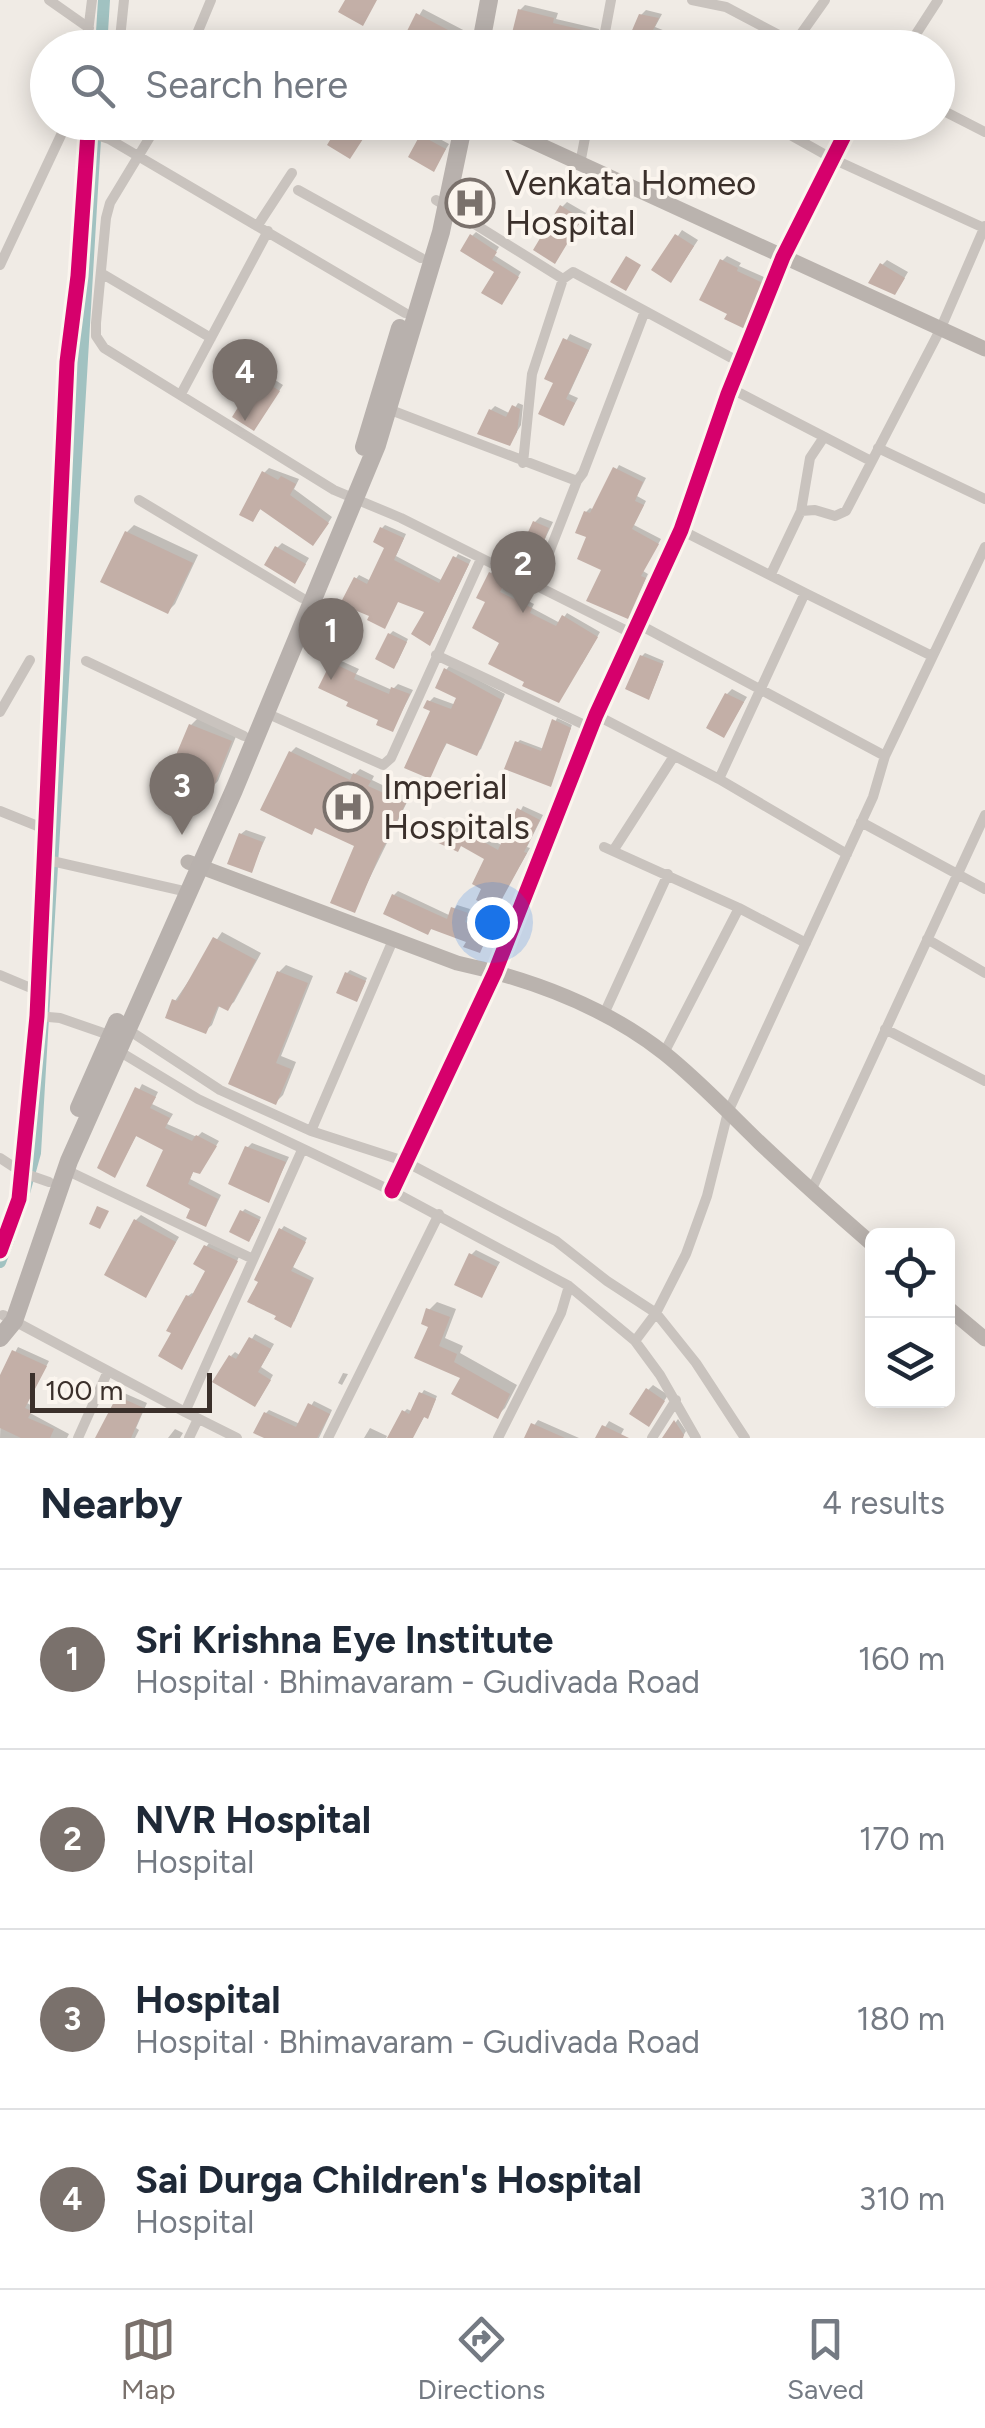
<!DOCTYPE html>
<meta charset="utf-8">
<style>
:root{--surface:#fff;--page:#f6f6f7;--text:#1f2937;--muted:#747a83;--line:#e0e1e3;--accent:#7a716c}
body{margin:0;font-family:Figtree,sans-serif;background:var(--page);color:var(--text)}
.controls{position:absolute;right:30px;bottom:30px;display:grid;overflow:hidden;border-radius:15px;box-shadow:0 5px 25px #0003}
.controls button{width:90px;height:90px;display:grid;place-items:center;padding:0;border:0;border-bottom:2px solid var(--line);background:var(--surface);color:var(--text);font:50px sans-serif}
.scale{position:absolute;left:30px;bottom:25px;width:182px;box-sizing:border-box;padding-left:10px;border:5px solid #3b302b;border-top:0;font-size:28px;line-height:35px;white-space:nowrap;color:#3b302b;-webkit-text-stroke:8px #fbf5ee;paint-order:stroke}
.you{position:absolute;left:492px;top:922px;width:35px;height:35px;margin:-25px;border:8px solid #fff;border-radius:50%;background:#1a73e8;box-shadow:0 0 0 15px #1a73e833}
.badge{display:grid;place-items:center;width:65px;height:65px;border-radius:50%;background:var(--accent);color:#fff;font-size:32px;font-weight:700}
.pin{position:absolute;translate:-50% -82px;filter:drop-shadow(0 2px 5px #0008)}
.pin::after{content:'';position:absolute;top:52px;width:35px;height:30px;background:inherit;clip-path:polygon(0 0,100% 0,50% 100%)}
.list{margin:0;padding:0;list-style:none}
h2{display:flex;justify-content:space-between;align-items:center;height:130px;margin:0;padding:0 40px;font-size:42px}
h2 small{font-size:32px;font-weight:400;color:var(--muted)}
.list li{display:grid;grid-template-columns:65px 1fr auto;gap:30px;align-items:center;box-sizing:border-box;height:180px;padding:0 40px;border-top:2px solid var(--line)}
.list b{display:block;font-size:38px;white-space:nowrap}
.list p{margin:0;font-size:32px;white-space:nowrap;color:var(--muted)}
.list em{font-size:32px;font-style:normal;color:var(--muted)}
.icon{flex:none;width:55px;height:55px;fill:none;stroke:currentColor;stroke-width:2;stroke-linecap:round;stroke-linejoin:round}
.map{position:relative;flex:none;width:985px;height:1438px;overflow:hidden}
.search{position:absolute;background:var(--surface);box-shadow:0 5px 25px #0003;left:30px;right:30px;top:30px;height:110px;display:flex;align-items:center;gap:25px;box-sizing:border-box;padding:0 35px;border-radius:55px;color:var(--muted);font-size:38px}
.sheet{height:850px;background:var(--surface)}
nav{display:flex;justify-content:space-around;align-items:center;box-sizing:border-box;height:140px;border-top:2px solid var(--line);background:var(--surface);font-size:28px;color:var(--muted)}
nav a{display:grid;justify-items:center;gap:5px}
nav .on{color:var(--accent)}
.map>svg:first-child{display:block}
</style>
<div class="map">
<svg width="985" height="1438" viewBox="0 0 985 1438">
<rect width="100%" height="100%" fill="#f0ebe5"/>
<!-- shadow -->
<path fill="#0003" d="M525 5 558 13 556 19 599 29 596 48H527L512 43 520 10Z
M423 9 467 32 458 48H430L407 36Z
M646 10 662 14 655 27 678 36 673 48H643L641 15Z
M427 132 449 144 434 168 422 136Z
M567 202 586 213 555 261 562 207Z
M682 230 698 240 675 275 655 270Z
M476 232 499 247 494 255 521 272 505 298 497 271 472 236Z
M727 256 741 263 739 266 766 278 744 326 722 261Z
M887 260 908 272 899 287 882 265Z
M570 334 592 344 569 394 578 398 564 423 556 382 547 377Z
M264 373 283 385 259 422 235 416Z
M518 403 523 405 521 425 510 443 491 410 495 406 511 414Z
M619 465 646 478 637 496 646 501 634 525 661 539 643 571 648 574 628 616 590 536 586 512 590 508 595 510Z
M269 468 299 479 294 489 332 517 318 538 262 507 253 519 264 473Z
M540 517 553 522 534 562 535 522Z
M134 525 198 555 175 604 168 611 127 532Z
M385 525 406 534 396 556 443 581 458 554 471 560 433 639 428 611 399 599 385 626 356 579 359 575 371 581 388 547 382 528Z
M282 543 309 558 299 575 277 548Z
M494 569 507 576 502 588 534 604 532 608 560 623 567 613 600 632 582 664 527 681 503 642 489 601 491 573Z
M393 631 408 639 397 663 390 634Z
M645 653 664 661 651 694 642 656Z
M337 659 359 669 356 674 392 690 398 684 413 690 392 730 333 663Z
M450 665 505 694 481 749 476 753 448 741 429 776 433 710 429 702 434 697 456 705 459 697 446 670Z
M732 689 747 697 724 735 727 694Z
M198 718 237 734 218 781 211 788 191 725Z
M557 718 572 725 550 784 517 743 520 740 544 749Z
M296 747 354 775 360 769 374 776 372 780 409 798 354 910 357 845 317 826 291 752Z
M523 806 543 815 527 847 530 848 496 907 484 887 487 858 432 822 437 818 479 837 482 834 503 846Z
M246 830 266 837 251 870 241 834Z
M398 891 451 916 457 905 470 909 467 918 491 928 483 946 479 950 469 940 433 927 428 932 394 895Z
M222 932 261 953 234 1002 227 1008 220 1004 212 1025 205 1031 175 1001Z
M286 965 313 976 281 1056 296 1062 283 1095 276 1102 231 1083 279 972Z
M350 970 367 978 359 996 347 973Z
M142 1084 158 1092 152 1104 173 1114 167 1124 197 1137 202 1132 219 1141 203 1167 194 1170 190 1179 221 1195 209 1220 194 1208 166 1149 137 1134 118 1170 100 1167Z
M252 1143 289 1157 268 1200 247 1148Z
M245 1209 261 1217 252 1236 242 1212Z
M141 1215 179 1237 145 1295 136 1220Z
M284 1226 307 1238 293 1267 314 1278 294 1322 281 1230Z
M209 1243 239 1257 185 1363 188 1296 192 1293 195 1295 208 1270 206 1247Z
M476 1250 500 1262 481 1295 471 1255Z
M437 1302 456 1309 445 1338 463 1346 460 1353 517 1385 505 1408 497 1416 463 1376 418 1356 432 1325 429 1310Z
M255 1334 274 1344 261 1367 273 1375 259 1400 231 1356 235 1352 241 1356Z
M18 1347 49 1361 27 1403 34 1407 30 1413 69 1434 67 1438H0L2 1377Z
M343 1373 348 1374 342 1385 338 1383Z
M653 1385 668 1395 653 1418 648 1390Z
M424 1390 437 1396 430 1413 425 1415 412 1438H408L404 1412 407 1409 411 1411Z
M124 1393 147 1403 136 1428 139 1430 135 1438H97Z
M314 1401 332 1410 319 1438H269L266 1413 269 1410 300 1424Z
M678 1419 686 1431 682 1438H665Z
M538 1420 579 1438H525Z
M609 1421 624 1429 619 1438H598Z
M370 1428 387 1436 386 1438H364Z
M175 1429 183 1433 180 1438H168Z"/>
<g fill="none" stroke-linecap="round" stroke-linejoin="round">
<!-- canal -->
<path stroke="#a1c2c1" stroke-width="12" d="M101 48 104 0
M19 1211 35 1153 96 122
M0 1262 9 1239"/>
</g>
<!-- building -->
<path fill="#c3afa7" d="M345 0H377L363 26 338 12Z
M518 9 554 18 553 23 596 33 593 48 509 45Z
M416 13 463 38 458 48H424L404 37Z
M639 14 659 18 652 32 688 48H638L627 42Z
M341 122H374L350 159 327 145Z
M420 135 446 149 434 172 408 157Z
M560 205 582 219 555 264 533 250Z
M470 234 497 252 492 260 519 277 502 305 481 293 494 272 460 251Z
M675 234 694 246 671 283 651 270Z
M626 256 641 265 626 291 610 282Z
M720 259 738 268 737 271 763 283 745 329 724 319 727 314 699 300Z
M880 263 905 278 895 295 868 283Z
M563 338 589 350 566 399 575 403 564 426 538 414 553 383 544 379Z
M257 377 280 391 254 431 232 417Z
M512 405 520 409 517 432 510 446 477 434 489 409 506 417Z
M613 467 643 482 635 501 644 505 632 529 659 544 641 576 646 578 628 619 586 601 601 570 577 559 586 537 575 533 584 511 590 513Z
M262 471 278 480 281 476 296 484 290 495 329 523 313 546 260 509 253 522 239 515Z
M533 521 549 528 535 564 517 557Z
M380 527 404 538 394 560 439 583 453 556 469 564 430 646 411 634 424 612 398 602 385 629 367 620 369 616 340 604 354 577 367 584 384 548 373 542Z
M125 531 193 563 168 614 100 582Z
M275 546 306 564 295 584 264 565Z
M489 572 506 580 500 592 532 608 530 613 556 626 562 615 598 637 559 703 522 686 524 682 488 664 499 643 472 628 485 602 476 598Z
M388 633 407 642 394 669 375 659Z
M640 655 663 664 649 700 625 689Z
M331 662 356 674 354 679 389 694 391 687 410 694 393 732 376 725 378 720 346 706 348 702 318 688Z
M444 668 502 700 477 756 446 743 430 779 404 768 430 711 423 708 427 700 451 709 456 698 435 688Z
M725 693 744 702 724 738 706 728Z
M552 719 571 728 551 787 504 769 515 741 541 751Z
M189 724 232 741 212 791 168 774Z
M289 751 350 780 353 773 371 781 368 786 406 803 379 856 355 913 330 903 354 846 315 828 312 835 260 810Z
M517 808 540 820 524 852 527 853 496 910 476 900 481 889 472 884 484 859 461 846 458 852 423 836 430 821 474 840 475 837 498 850Z
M239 833 263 842 252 873 227 864Z
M392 894 447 919 451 907 468 913 465 922 489 932 480 953 463 947 466 942 431 929 428 935 383 914Z
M213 937 256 960 228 1011 218 1006 206 1034 165 1018 172 999 177 1001Z
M277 971 308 983 276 1063 291 1069 276 1105 228 1084Z
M345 972 366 981 357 1002 336 993Z
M135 1087 156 1097 150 1108 170 1118 165 1128 192 1141 196 1135 217 1146 200 1174 193 1172 188 1184 218 1199 206 1227 186 1218 190 1209 146 1186 163 1150 136 1136 115 1178 97 1168Z
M245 1146 286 1162 269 1203 228 1184Z
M97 1206 109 1211 100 1229 89 1224Z
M240 1210 260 1220 249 1242 229 1232Z
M134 1219 176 1242 146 1298 104 1275Z
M279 1228 306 1242 291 1271 312 1281 291 1328 274 1319 276 1316 247 1302 258 1282 254 1280Z
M204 1245 238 1261 182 1370 158 1356 171 1333 166 1331 186 1295 191 1297 205 1271 193 1264Z
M469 1253 497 1267 482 1298 454 1285Z
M426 1308 450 1317 439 1346 457 1354 454 1362 510 1394 498 1419 451 1394 460 1378 414 1358 428 1327 421 1324Z
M249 1337 271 1349 258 1372 271 1380 255 1407 212 1382 229 1355 236 1359Z
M12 1350 47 1366 25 1408 32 1411 28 1418 54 1429 50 1438H21L0 1428V1375Z
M646 1388 665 1401 649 1427 629 1414Z
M419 1392 436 1399 428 1419 424 1417 413 1438H387L402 1410 409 1414Z
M117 1396 144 1408 131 1438H95Z
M308 1403 330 1414 317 1438H264L253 1433 264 1412 296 1427Z
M674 1420 684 1435 683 1438H662Z
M531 1423 565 1438H524Z
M602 1425 629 1438H595Z"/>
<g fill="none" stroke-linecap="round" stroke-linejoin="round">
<!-- street -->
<path stroke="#c9c3be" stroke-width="10" d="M49 0 89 28
M692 0 726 7 794 43
M86 48 92 0
M119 48 124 0
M191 48 211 0
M602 48 611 0
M791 48 825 0
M907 48 938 0
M938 108 985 132
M159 122 110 203 106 218 96 323V336L104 348 334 490 401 518 635 635
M767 122 833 159 984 228
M88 132 109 139 405 313
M109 139 111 122
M580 164 588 122
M298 190 421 258
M436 200 563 279 573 272 741 363
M258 225 292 173
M0 265 62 133 70 122
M101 273 211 338
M730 388 871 461
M181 394 268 231
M388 409 577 481 583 473 645 311
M878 448 985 499
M523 463 532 374 563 279
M139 500 302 598
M801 511 810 458 824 437
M681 530 805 593 719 779
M771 574 801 511 815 510 835 516 846 511 940 330 985 226
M536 586 577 481
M805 593 932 656
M640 625 885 756
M436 655 591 728
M86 661 244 736
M0 712 30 660
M266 713 383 765 391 758 481 559
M596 715 719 779 847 854
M0 811 45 829
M861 822 985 889
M604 847 739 908 806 943
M613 851 674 756
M43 859 188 892
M927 939 985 973
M0 975 38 991
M604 1014 668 874
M37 1016 60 1018 112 1036
M127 1029 220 1090 311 1131 404 1161 556 1241 607 1281 656 1313 696 1363 745 1438
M885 1029 985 1081
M117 1050 198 1099 392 1191 569 1286 635 1341 660 1375 696 1438
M664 1053 739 908
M311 1131 393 940
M0 1158 23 1173 49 1182
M66 1170 253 1259
M392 1191 495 972 596 715 681 530 728 394 783 257 851 122
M811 1191 985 815
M0 1251 19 1199 37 1016 67 362 78 276 88 132 84 122
M3 1315 185 1412 302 1150
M635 1341 656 1313 686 1254 707 1196 728 1112 873 797 885 756 985 547
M185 1412 237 1438
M78 1438 108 1371
M189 1438 198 1419
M328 1438 439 1214
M498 1438 561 1313 569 1286
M652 1438 676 1400"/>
<!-- secondary -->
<path stroke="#bab3ae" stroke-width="15" d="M490 122 985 349
M188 862 457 963C531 979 604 1006 664 1053 698 1080 728 1112 759 1142 796 1177 834 1211 872 1244
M948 1308 985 1339"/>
<!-- primary -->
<path stroke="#b8b1ad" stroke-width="18" d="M480 48 489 0
M364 447 400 328
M79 1108 117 1022
M0 1338 14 1321 69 1161 234 790 377 445 441 232 464 122"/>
<!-- cycleway casing -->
<g stroke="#fbf5ee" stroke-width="21">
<path id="cycleway" d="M392 1191 495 972 596 715 681 530 728 394 783 257 851 122
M0 1251 19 1199 37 1016 67 362 78 276 88 132 84 122"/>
</g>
<!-- cycleway -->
<use href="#cycleway" stroke="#d6006c" stroke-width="15"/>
</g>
<!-- icons -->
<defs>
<g id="hospital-ring" transform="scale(2.5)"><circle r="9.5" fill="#fbf5ee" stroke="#7a716c" stroke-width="1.5"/><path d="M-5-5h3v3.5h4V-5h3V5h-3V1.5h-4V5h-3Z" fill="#7a716c"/></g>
</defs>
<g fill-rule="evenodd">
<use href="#hospital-ring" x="470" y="203"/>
<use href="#hospital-ring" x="348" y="807"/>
</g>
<g text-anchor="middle" stroke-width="8" stroke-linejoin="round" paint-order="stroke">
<!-- poi labels -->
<g font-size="35" fill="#3b302b" stroke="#fbf5ee" text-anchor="start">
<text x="505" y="195">Venkata Homeo<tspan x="505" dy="40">Hospital</tspan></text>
<text x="383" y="799">Imperial<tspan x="383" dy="40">Hospitals</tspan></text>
</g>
</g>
</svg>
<div class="controls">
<button><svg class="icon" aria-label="locate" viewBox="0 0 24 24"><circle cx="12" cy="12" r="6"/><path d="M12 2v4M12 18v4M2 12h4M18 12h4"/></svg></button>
<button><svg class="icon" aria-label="layers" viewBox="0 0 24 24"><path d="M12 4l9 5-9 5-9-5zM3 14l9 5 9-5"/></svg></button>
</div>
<div class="scale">100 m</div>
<div class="you"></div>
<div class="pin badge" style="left:331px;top:680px">1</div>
<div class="pin badge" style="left:523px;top:613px">2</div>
<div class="pin badge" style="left:182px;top:835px">3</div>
<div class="pin badge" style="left:245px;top:421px">4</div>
<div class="search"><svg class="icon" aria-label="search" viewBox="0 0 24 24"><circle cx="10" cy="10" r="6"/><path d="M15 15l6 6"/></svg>Search here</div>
</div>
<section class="sheet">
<h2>Nearby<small>4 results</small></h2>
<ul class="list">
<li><span class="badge">1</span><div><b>Sri Krishna Eye Institute</b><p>Hospital · Bhimavaram - Gudivada Road</p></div><em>160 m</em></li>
<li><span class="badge">2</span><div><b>NVR Hospital</b><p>Hospital</p></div><em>170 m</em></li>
<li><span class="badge">3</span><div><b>Hospital</b><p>Hospital · Bhimavaram - Gudivada Road</p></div><em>180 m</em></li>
<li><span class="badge">4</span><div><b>Sai Durga Children's Hospital</b><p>Hospital</p></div><em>310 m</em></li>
</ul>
</section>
<nav>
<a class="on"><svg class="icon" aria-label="map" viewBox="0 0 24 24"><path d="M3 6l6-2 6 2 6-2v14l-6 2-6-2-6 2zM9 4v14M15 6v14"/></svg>Map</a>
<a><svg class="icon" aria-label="directions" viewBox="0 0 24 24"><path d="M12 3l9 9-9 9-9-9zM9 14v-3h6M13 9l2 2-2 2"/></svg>Directions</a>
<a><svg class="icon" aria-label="saved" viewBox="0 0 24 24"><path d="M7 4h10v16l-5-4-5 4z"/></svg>Saved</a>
</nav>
